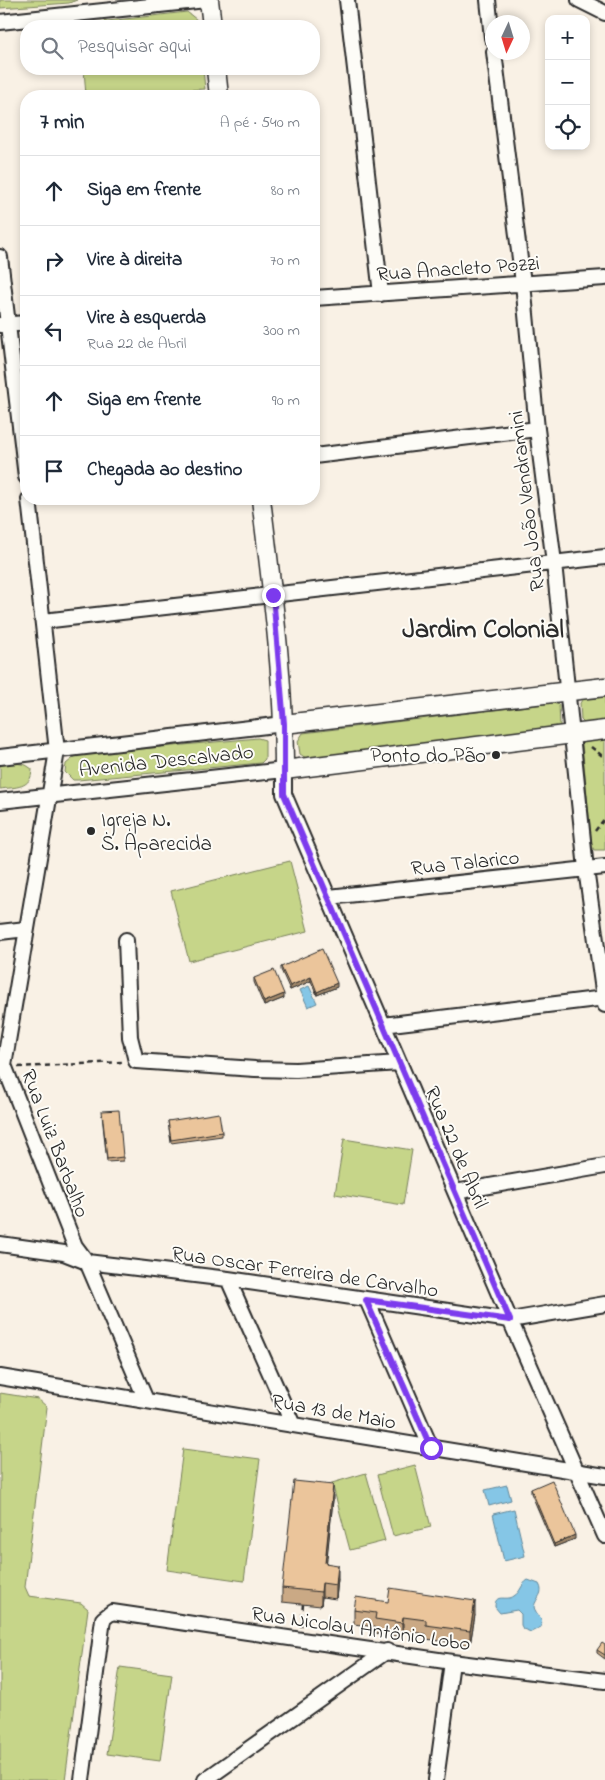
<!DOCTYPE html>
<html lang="pt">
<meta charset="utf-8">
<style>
:root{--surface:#fff;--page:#f6f6f7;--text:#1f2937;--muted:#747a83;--line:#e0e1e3}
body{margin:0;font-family:"Indie Flower",sans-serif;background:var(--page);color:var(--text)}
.controls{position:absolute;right:15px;top:15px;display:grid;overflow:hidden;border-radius:10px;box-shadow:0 2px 8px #0003}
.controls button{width:45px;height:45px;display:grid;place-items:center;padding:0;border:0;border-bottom:1px solid var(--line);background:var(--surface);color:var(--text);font:25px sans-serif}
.compass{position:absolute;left:485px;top:15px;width:45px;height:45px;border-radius:50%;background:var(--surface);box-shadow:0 2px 8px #0003;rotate:184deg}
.stop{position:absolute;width:15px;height:15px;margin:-11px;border:4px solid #7c3aed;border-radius:50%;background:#fff}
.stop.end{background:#7c3aed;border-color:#fff;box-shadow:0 1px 5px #0008}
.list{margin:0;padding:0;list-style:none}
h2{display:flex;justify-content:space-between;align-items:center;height:65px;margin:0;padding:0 20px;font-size:21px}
h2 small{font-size:16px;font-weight:400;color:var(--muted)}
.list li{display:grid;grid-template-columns:32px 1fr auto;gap:15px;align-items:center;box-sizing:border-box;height:70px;padding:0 20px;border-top:1px solid var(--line)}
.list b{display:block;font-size:19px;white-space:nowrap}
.list p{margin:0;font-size:16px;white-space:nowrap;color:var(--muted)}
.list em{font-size:16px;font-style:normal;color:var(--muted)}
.icon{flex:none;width:28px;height:28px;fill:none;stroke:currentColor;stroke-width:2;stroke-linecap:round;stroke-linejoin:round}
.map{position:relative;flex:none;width:605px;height:1780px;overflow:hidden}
.search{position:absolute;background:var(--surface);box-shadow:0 2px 8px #0003;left:20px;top:20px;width:300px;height:55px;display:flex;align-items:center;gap:12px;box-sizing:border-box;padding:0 18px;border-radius:20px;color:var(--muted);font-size:19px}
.panel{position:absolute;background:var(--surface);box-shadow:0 2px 8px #0003;left:20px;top:90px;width:300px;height:415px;border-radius:20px}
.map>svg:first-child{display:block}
</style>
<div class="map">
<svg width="605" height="1780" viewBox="0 0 605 1780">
<rect width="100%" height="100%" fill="#f9f1e5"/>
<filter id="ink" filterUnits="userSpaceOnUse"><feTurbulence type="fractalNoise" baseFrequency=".02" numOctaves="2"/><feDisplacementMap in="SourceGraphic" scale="10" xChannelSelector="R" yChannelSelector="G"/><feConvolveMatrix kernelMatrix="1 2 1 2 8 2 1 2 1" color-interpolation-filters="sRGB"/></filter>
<g filter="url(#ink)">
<!-- green -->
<path fill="#c6d589" stroke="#78805a" d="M0 0H77L69 3 0 8Z
M187 12 197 20 198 26H81V24Z
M84 69H203L205 89 149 92 143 96H86Z
M605 697V722L585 724 581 720 580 703 583 699Z
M553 703 559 705 560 725 556 729 306 758 300 754 298 741 303 733Z
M605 736V850H594L592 846 582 744 583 740Z
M258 738 265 740V759L261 763 78 780H73L65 772 66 764 77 755Z
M16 763 26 765 32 769C32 789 15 787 0 789V765Z
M290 861 308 931 189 961 171 891Z
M344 1139 412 1150 403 1205 335 1194Z
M0 1393 38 1399 47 1407 25 1587 29 1596 81 1603 88 1609 65 1780H0Z
M183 1449 260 1459 244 1581 167 1570Z
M415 1465 431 1527 393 1536 377 1475Z
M366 1473 385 1541 350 1550 332 1483Z
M120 1667 172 1674 160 1761 107 1754Z"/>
<!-- water -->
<path fill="#85c6e6" stroke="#61889b" d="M309 986 317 1003 308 1007 300 990Z
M507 1485 511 1500 489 1506 485 1490Z
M514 1509 525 1556 504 1561 493 1514Z
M528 1580 539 1584C545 1594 536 1597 534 1607 536 1615 544 1618 541 1627L531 1632 523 1629 521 1625V1614L517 1610 500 1613 495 1607C495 1592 506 1602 514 1596 521 1592 521 1584 528 1580Z"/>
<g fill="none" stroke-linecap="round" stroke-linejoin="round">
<!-- minor casing -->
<g stroke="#2b2b2b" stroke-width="18">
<path id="minor" d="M347 0 381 294
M488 0 492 38
M579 0 605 13
M0 22 206 0
M494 52 523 283 537 429 554 563 586 869 605 1005
M0 257 26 477
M314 298 605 278
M0 325 26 323
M314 456 537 429
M29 499 57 751 4 1065 75 1246 87 1262 146 1400
M43 621 605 557
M0 757 284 724
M0 801 284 770V794L510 1320 605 1536
M329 897 605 867
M0 932 26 929
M126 940 130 1037 136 1061 255 1069 296 1070 399 1063
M383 1025 605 998
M455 1192 605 1166
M0 1244 64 1253 87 1262 228 1279 510 1320 605 1304
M228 1279 293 1425
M367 1300 431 1448
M0 1377 605 1476
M82 1780 103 1619 112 1612 452 1662 605 1681
M205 1780 387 1651
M436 1780 452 1662"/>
</g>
<!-- tertiary casing -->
<g stroke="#2b2b2b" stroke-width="21">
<path id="tertiary" d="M209 0 212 26
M216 69 219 96
M261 499C272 589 284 679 284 770L605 730
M284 724 605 687"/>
</g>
<!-- path -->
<path stroke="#2b2b2b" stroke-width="2.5" stroke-dasharray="5 4" stroke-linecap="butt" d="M591 747 605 758
M595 831 605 818
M18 1067 122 1062
M301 1627 303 1604"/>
<!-- minor -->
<use href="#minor" stroke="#fdfcf7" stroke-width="14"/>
<!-- tertiary -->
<use href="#tertiary" stroke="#fdfcf7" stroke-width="18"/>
</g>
<!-- wall -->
<path fill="#caa985" stroke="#2b2b2b" d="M281 967 337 987 317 995 311 981 290 990 281 970Z
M254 978 284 998 264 1006 254 982Z
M102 1115 123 1157V1161L107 1162Z
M168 1121 222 1132V1136L171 1143Z
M531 1489 575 1539 554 1547 531 1493Z
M333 1500 326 1564 338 1579 336 1599 322 1597 321 1606 282 1602V1588Z
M354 1610 475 1615 470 1645 426 1639V1634L403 1631 402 1637 375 1633V1627L354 1624Z
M605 1645V1659L597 1653V1650Z"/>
<!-- shaded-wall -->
<path fill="#a48a6c" stroke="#2b2b2b" d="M311 977V981L290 990V986Z
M337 983V987L317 995V992Z
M284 994V998L264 1006V1002Z
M333 1485V1500L325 1578V1563Z
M575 1535V1539L554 1547V1544Z
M338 1565V1579L336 1599V1585Z
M322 1583V1597L321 1606V1592Z
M475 1601V1615L470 1645V1631Z
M403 1617V1631L402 1637V1623Z"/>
<!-- building -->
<path fill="#ebc59b" stroke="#2b2b2b" d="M322 949 337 983 317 992 311 977 290 986 281 967Z
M274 970 284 994 264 1002 254 978Z
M119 1110 123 1157 107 1159 102 1111Z
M219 1113 222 1132 171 1140 168 1121Z
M552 1480 575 1535 554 1544 531 1489Z
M294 1481 333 1485 325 1563 338 1565 336 1585 322 1583 321 1592 282 1588Z
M390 1588 475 1601 470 1631 426 1625V1620L403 1617 402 1623 375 1619 376 1613 354 1610 356 1597 388 1602Z
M602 1643 605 1645V1655L597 1650Z"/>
</g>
<g fill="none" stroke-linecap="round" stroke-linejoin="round" filter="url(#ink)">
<!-- route -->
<path stroke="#7c3aed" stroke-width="6" d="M273 595 284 724V794L510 1320 366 1300 431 1448"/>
</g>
<!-- markers -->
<g fill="#2b2b2b" stroke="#fdfcf7" stroke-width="2">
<circle cx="496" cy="755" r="5"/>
<circle cx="91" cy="831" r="5"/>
</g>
<g text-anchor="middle" stroke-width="4" stroke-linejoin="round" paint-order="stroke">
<!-- street labels -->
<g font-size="21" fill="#2b2b2b" stroke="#fdfcf7">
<text transform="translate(458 268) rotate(-4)" y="7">Rua Anacleto Pozzi</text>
<text transform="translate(526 501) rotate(-97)" y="7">Rua João Vendramini</text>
<text transform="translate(166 760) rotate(-6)" y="7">Avenida Descalvado</text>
<text transform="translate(465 862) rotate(-6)" y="7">Rua Talarico</text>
<text transform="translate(56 1143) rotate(69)" y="7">Rua Luiz Barbalho</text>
<text transform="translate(457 1147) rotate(67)" y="7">Rua 22 de Abril</text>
<text transform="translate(305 1271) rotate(8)" y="7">Rua Oscar Ferreira de Carvalho</text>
<text transform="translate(334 1411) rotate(10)" y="7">Rua 13 de Maio</text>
<text transform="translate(361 1628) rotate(8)" y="7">Rua Nicolau Antônio Lobo</text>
</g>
<!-- poi labels -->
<g font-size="21" fill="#2b2b2b" stroke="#fdfcf7" text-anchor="end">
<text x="486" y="762">Ponto do Pão</text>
<text x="101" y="826" text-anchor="start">Igreja N.<tspan x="101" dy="24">S. Aparecida</tspan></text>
</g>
<!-- district labels -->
<g font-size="26" font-weight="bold" fill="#2b2b2b" stroke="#fdfcf7">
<text x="483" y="637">Jardim Colonial</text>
</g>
</g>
</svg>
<div class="controls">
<button>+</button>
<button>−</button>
<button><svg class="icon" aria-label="locate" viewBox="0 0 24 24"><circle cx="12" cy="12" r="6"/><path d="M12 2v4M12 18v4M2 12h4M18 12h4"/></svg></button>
</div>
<svg class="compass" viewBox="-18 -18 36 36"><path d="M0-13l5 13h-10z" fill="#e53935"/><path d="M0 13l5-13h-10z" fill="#747a83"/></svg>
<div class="stop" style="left:431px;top:1448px"></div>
<div class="stop end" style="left:273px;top:595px"></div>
<div class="search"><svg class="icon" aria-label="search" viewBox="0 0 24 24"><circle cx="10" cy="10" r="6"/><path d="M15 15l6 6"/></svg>Pesquisar aqui</div>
<section class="panel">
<h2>7 min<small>A pé · 540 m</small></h2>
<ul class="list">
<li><svg class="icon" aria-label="ahead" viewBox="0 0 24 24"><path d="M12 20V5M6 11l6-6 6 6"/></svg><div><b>Siga em frente</b></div><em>80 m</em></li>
<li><svg class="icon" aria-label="right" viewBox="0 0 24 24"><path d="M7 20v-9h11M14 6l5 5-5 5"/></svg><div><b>Vire à direita</b></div><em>70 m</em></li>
<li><svg class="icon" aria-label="left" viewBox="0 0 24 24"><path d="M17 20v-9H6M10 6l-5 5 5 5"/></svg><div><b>Vire à esquerda</b><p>Rua 22 de Abril</p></div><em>300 m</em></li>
<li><svg class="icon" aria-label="ahead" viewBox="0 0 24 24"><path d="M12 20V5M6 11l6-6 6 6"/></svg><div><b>Siga em frente</b></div><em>90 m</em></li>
<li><svg class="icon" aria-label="arrive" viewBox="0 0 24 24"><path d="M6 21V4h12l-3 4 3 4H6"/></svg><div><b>Chegada ao destino</b></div></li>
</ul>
</section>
</div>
